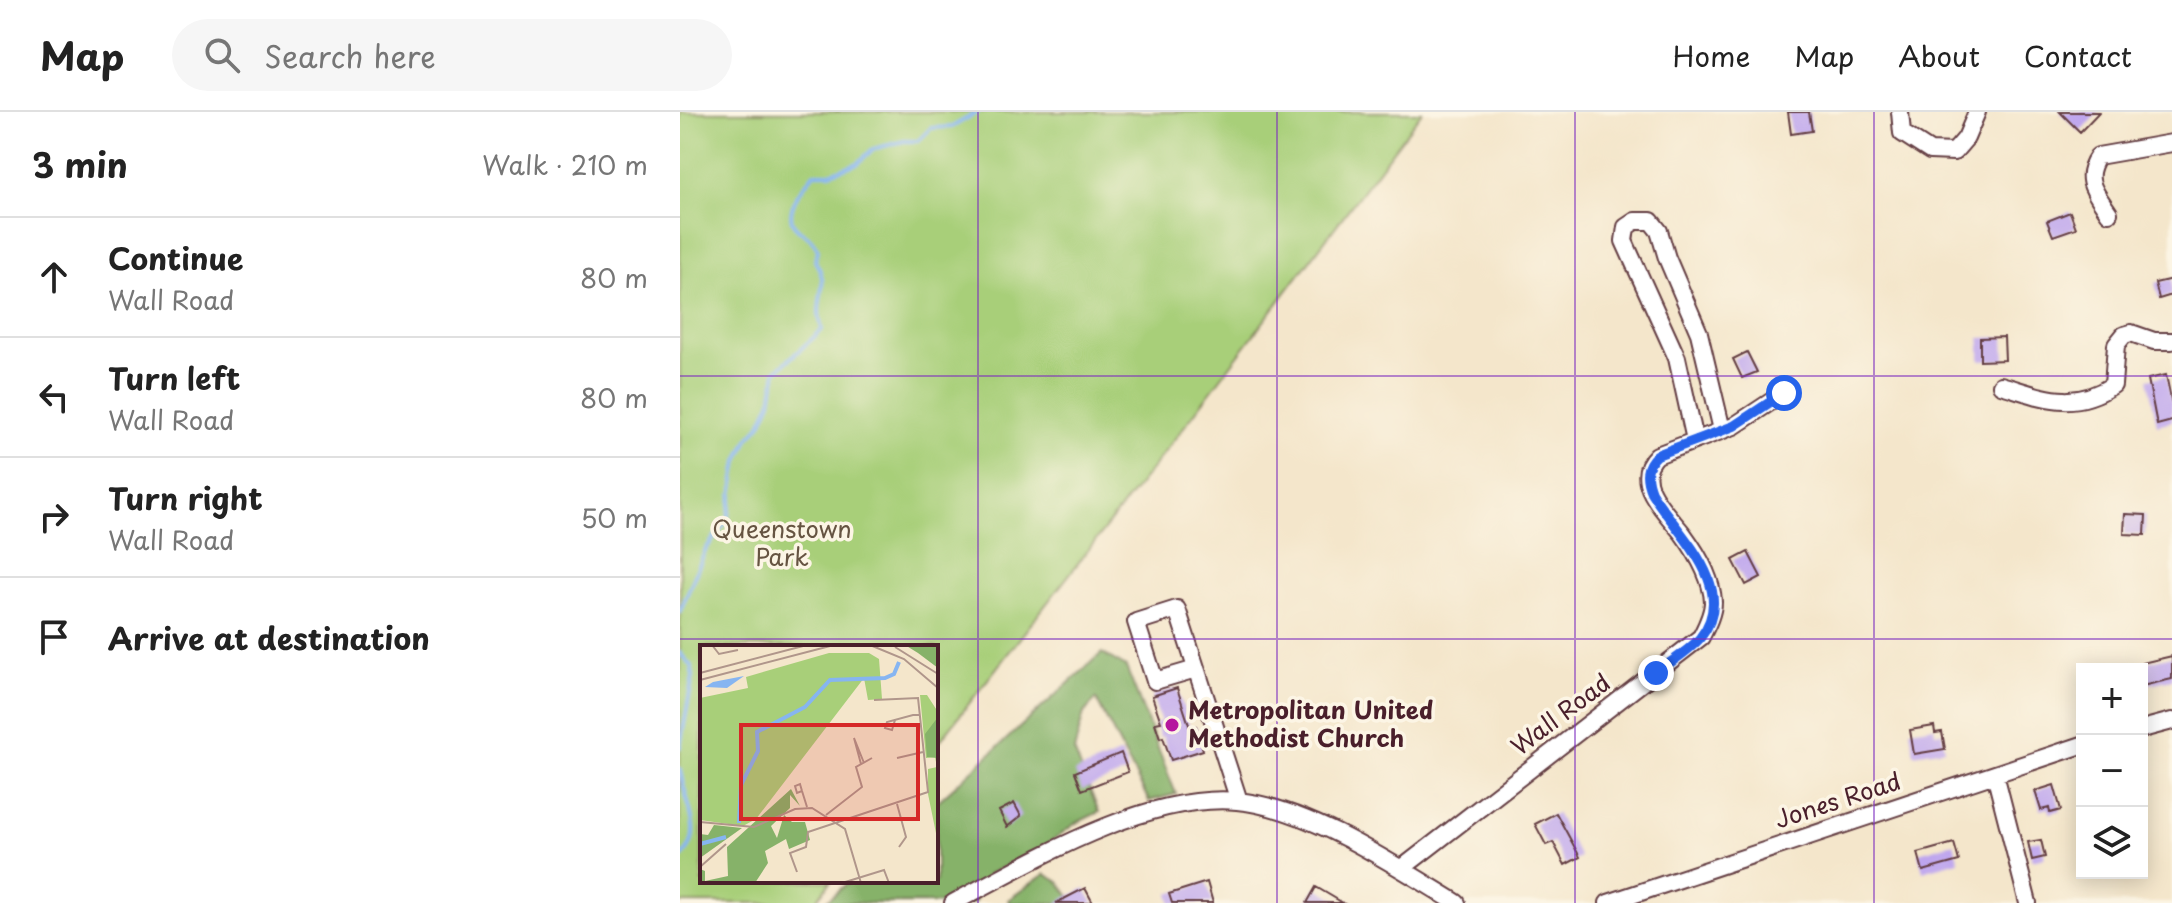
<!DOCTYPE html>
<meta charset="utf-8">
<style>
:root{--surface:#fff;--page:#f6f6f6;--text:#222;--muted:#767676;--line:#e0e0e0}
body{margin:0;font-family:"Playpen Sans",sans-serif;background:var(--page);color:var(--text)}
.controls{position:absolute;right:24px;bottom:24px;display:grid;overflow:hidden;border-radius:0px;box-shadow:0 4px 20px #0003}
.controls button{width:72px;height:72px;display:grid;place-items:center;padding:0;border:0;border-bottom:2px solid var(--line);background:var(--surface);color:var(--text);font:40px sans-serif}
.stop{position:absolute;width:24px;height:24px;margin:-18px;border:6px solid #2563eb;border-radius:50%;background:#fff}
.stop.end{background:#2563eb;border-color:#fff;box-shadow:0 2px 8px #0008}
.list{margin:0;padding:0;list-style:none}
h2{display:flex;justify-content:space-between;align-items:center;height:104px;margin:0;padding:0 32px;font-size:34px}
h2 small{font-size:26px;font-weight:400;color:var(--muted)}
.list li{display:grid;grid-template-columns:52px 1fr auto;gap:24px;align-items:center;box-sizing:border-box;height:120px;padding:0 32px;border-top:2px solid var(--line)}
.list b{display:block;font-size:30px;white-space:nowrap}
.list p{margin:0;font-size:26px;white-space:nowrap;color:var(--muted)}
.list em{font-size:26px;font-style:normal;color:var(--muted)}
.icon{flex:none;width:44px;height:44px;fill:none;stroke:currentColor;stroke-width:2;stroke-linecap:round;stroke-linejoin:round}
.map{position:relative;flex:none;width:1492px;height:791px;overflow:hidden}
header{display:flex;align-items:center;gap:48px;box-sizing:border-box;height:112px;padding:0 40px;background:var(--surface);border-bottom:2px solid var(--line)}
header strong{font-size:38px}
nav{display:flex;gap:44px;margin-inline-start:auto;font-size:28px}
.search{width:560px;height:72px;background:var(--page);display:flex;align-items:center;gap:20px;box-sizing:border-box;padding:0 28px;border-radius:44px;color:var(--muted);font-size:30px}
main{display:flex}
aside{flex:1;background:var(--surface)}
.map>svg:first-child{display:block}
</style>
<header>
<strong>Map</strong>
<div class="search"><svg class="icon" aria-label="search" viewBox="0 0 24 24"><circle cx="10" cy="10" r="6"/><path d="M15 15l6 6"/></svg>Search here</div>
<nav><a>Home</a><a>Map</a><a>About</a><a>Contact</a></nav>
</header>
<main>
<aside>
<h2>3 min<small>Walk · 210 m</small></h2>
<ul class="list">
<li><svg class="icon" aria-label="ahead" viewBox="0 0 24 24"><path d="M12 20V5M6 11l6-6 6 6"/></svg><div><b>Continue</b><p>Wall Road</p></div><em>80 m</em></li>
<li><svg class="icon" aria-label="left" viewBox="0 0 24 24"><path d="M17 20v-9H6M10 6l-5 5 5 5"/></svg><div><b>Turn left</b><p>Wall Road</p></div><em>80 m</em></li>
<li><svg class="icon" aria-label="right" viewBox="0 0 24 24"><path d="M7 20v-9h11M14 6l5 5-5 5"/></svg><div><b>Turn right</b><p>Wall Road</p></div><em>50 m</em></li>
<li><svg class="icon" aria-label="arrive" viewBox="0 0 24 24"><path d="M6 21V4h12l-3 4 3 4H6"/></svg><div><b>Arrive at destination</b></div></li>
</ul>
</aside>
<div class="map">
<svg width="1492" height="791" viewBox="0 0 1492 791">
<rect width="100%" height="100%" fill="#fcf5e5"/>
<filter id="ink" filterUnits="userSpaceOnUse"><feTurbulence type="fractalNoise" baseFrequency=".0125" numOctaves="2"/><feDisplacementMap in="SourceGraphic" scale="16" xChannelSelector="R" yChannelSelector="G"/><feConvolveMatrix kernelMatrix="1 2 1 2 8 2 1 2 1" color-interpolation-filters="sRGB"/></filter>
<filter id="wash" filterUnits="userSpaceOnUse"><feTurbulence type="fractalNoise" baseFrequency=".006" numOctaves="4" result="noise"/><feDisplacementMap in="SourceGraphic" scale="32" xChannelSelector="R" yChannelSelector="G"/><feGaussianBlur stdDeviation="1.8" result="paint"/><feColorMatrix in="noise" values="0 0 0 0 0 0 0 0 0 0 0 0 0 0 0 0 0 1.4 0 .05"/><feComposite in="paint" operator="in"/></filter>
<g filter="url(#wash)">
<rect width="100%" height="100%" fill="#f4e6cb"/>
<!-- green -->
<path fill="#a8cf79" stroke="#797752" stroke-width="2" d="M0 0H742L507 311 256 634V535H22V769H151L134 791H0Z"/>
<!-- forest -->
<path fill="#86b269" stroke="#68684a" stroke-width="2" d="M422 541 446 555 496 682 469 689 416 587 404 601 394 639 419 700 396 711 356 740 308 762 294 791H144L170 769H256V691Z
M365 762 379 770 395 791H329L328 788Z"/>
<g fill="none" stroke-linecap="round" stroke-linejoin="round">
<!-- stream -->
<path stroke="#86b5f1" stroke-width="4" d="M0 499 26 437 48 407 58 349 68 327 81 312 91 290 96 259 142 218C141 212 139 205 139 199 140 176 148 170 135 149L138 138C130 121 124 125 115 114 102 99 125 72 134 61H150L178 51 193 37 224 29H238L251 16 272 15 298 0
M0 541 11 554 13 564 0 635
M0 657C3 685 28 725 0 746"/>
</g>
<g id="blocks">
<!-- building -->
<path fill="#bea5ee" d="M1108 0H1129L1132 19 1111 22Z
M1380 0H1419L1400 20Z
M1390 100 1396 116 1373 124 1367 109Z
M1492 167V183L1479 187 1475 171Z
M1324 225 1325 248 1300 249V226Z
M1067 240 1077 260 1062 266 1053 247Z
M1486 263 1492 292V309L1477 313 1468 267Z
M1445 402 1466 403 1465 423 1444 422Z
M1068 440 1081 465 1066 473 1053 448Z
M1492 544V567L1462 574V551Z
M497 576 510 616 516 614 523 638 491 648 483 625 480 626 475 611 481 610 472 584Z
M1254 614 1255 621 1262 620 1265 637 1234 642 1230 618Z
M441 641 448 660 402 678 395 660Z
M1374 673 1381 698 1370 701 1369 696 1361 698 1355 679Z
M334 691 341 704 327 715 319 699Z
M876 701 900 745 885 753 873 730 866 733 855 712Z
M1361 728 1365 745 1352 748 1348 730Z
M1274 731 1279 749 1243 759 1238 741Z
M527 770 533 791H492L489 782Z
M636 775 663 791H627Z
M405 776 413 791H376Z"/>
</g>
</g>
<g filter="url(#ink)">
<use href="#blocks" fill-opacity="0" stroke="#643d43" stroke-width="2"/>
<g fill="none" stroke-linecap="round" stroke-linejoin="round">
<!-- minor casing -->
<g stroke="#643d43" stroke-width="20">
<path id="minor" d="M1220 0 1222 21 1250 39 1274 40 1286 26 1297 0
M1429 101C1415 80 1402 67 1418 44L1492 31
M1321 273C1363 285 1392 300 1433 273L1436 233 1444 223 1451 221 1474 229H1492
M1015 328 997 246 944 129 946 115 955 109H971L979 119 987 146 1019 221 1042 318
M516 557 475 569 456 510 497 497 559 689
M1462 617 1492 609
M1315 662 1348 791
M721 757 1021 525C1026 515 1033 502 1033 490 1032 465 1017 441 1003 422 986 400 950 369 977 343L1054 314 1104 281
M273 791C352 749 465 681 557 689 628 695 716 754 777 791
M928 791 1402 633"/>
</g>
<!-- minor -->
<use href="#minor" stroke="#fff" stroke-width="16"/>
</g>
</g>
<g fill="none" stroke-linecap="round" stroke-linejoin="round" filter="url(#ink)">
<!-- route -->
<path stroke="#2563eb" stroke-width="10" d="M976 561C990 550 1008 540 1020 526 1061 475 995 420 971 380 965 365 965 354 977 343L1054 314 1104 281"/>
</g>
<!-- grid -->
<path fill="none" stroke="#7b2cbf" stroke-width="2" stroke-opacity="0.55" d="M298 0V791M597 0V791M895 0V791M1194 0V791M0 264H1492M0 527H1492"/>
<!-- markers -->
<circle fill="#b5179e" stroke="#fcf5e5" stroke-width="3" cx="492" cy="613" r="8"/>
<g text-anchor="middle" stroke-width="7" stroke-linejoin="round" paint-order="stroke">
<!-- park labels -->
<g font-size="24" fill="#665442" stroke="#fcf5e5">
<text x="102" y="426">Queenstown<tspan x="102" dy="28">Park</tspan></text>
</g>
<!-- poi labels -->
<g font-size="24" font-weight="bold" fill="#4a1f2b" stroke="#fcf5e5" text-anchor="start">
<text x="508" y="607">Metropolitan United<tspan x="508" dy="28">Methodist Church</tspan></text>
</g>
<!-- street labels -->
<g font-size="24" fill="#4a1f2b" stroke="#fcf5e5">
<text transform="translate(881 603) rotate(-37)" y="8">Wall Road</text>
<text transform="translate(1158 689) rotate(-18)" y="8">Jones Road</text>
</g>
</g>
<!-- overview -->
<g transform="translate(20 533)">
<rect width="238" height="238" fill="#f4e6cb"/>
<path d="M129 8H169L179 14 182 54 168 55 164 33 56 174 43 181 0 175V53L48 43 46 32ZM220 50H227L238 67V198L228 149V124L237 122 235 112 226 113Z" fill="#a8cf79"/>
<path d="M205 0H238V23L218 8ZM238 72V118L237 113 227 112 225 89ZM91 144 100 161 90 150V163L71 181 77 193 84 170 92 177H105L110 195 89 204 86 194 65 206 68 218 55 238H0V224L5 226V236L28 231 27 202ZM14 180 42 183 0 213V189L8 190Z" fill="#86b269"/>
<path d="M44 31 27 43 5 42 13 37Z" fill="#86b5f1"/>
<path fill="none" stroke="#86b5f1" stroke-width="4" d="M39 178 41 140 58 106 57 87 105 62 130 35 185 33 194 29 199 17M0 199 26 192"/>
<path fill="none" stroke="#b0968b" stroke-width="2" d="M12 0 19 9 38 5M170 0 204 14 238 43M195 2 238 29M0 28 107 0M0 35 134 0M195 75 192 85 185 83 187 77 213 70H220M197 113 223 107M161 119 154 93 164 118M102 146 97 148 95 141 100 139 102 146 107 162M197 159 206 192 199 202M126 170 162 142 156 122 172 113M0 177 54 182 95 164 112 163 145 184 161 238M0 222 26 199M97 227 90 208 106 202 108 187 228 147 218 53 174 55M142 238 184 225 189 238"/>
<path fill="#d62828" fill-opacity="0.15" stroke="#d62828" stroke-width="4" d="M41 80H218V174H41Z"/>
<rect width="238" height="238" fill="none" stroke="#4a1f2b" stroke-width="4"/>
</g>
</svg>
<div class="controls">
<button>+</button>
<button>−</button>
<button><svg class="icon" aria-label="layers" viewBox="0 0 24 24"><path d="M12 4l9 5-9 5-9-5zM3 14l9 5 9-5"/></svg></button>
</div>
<div class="stop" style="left:1104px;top:281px"></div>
<div class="stop end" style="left:976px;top:561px"></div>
</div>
</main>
